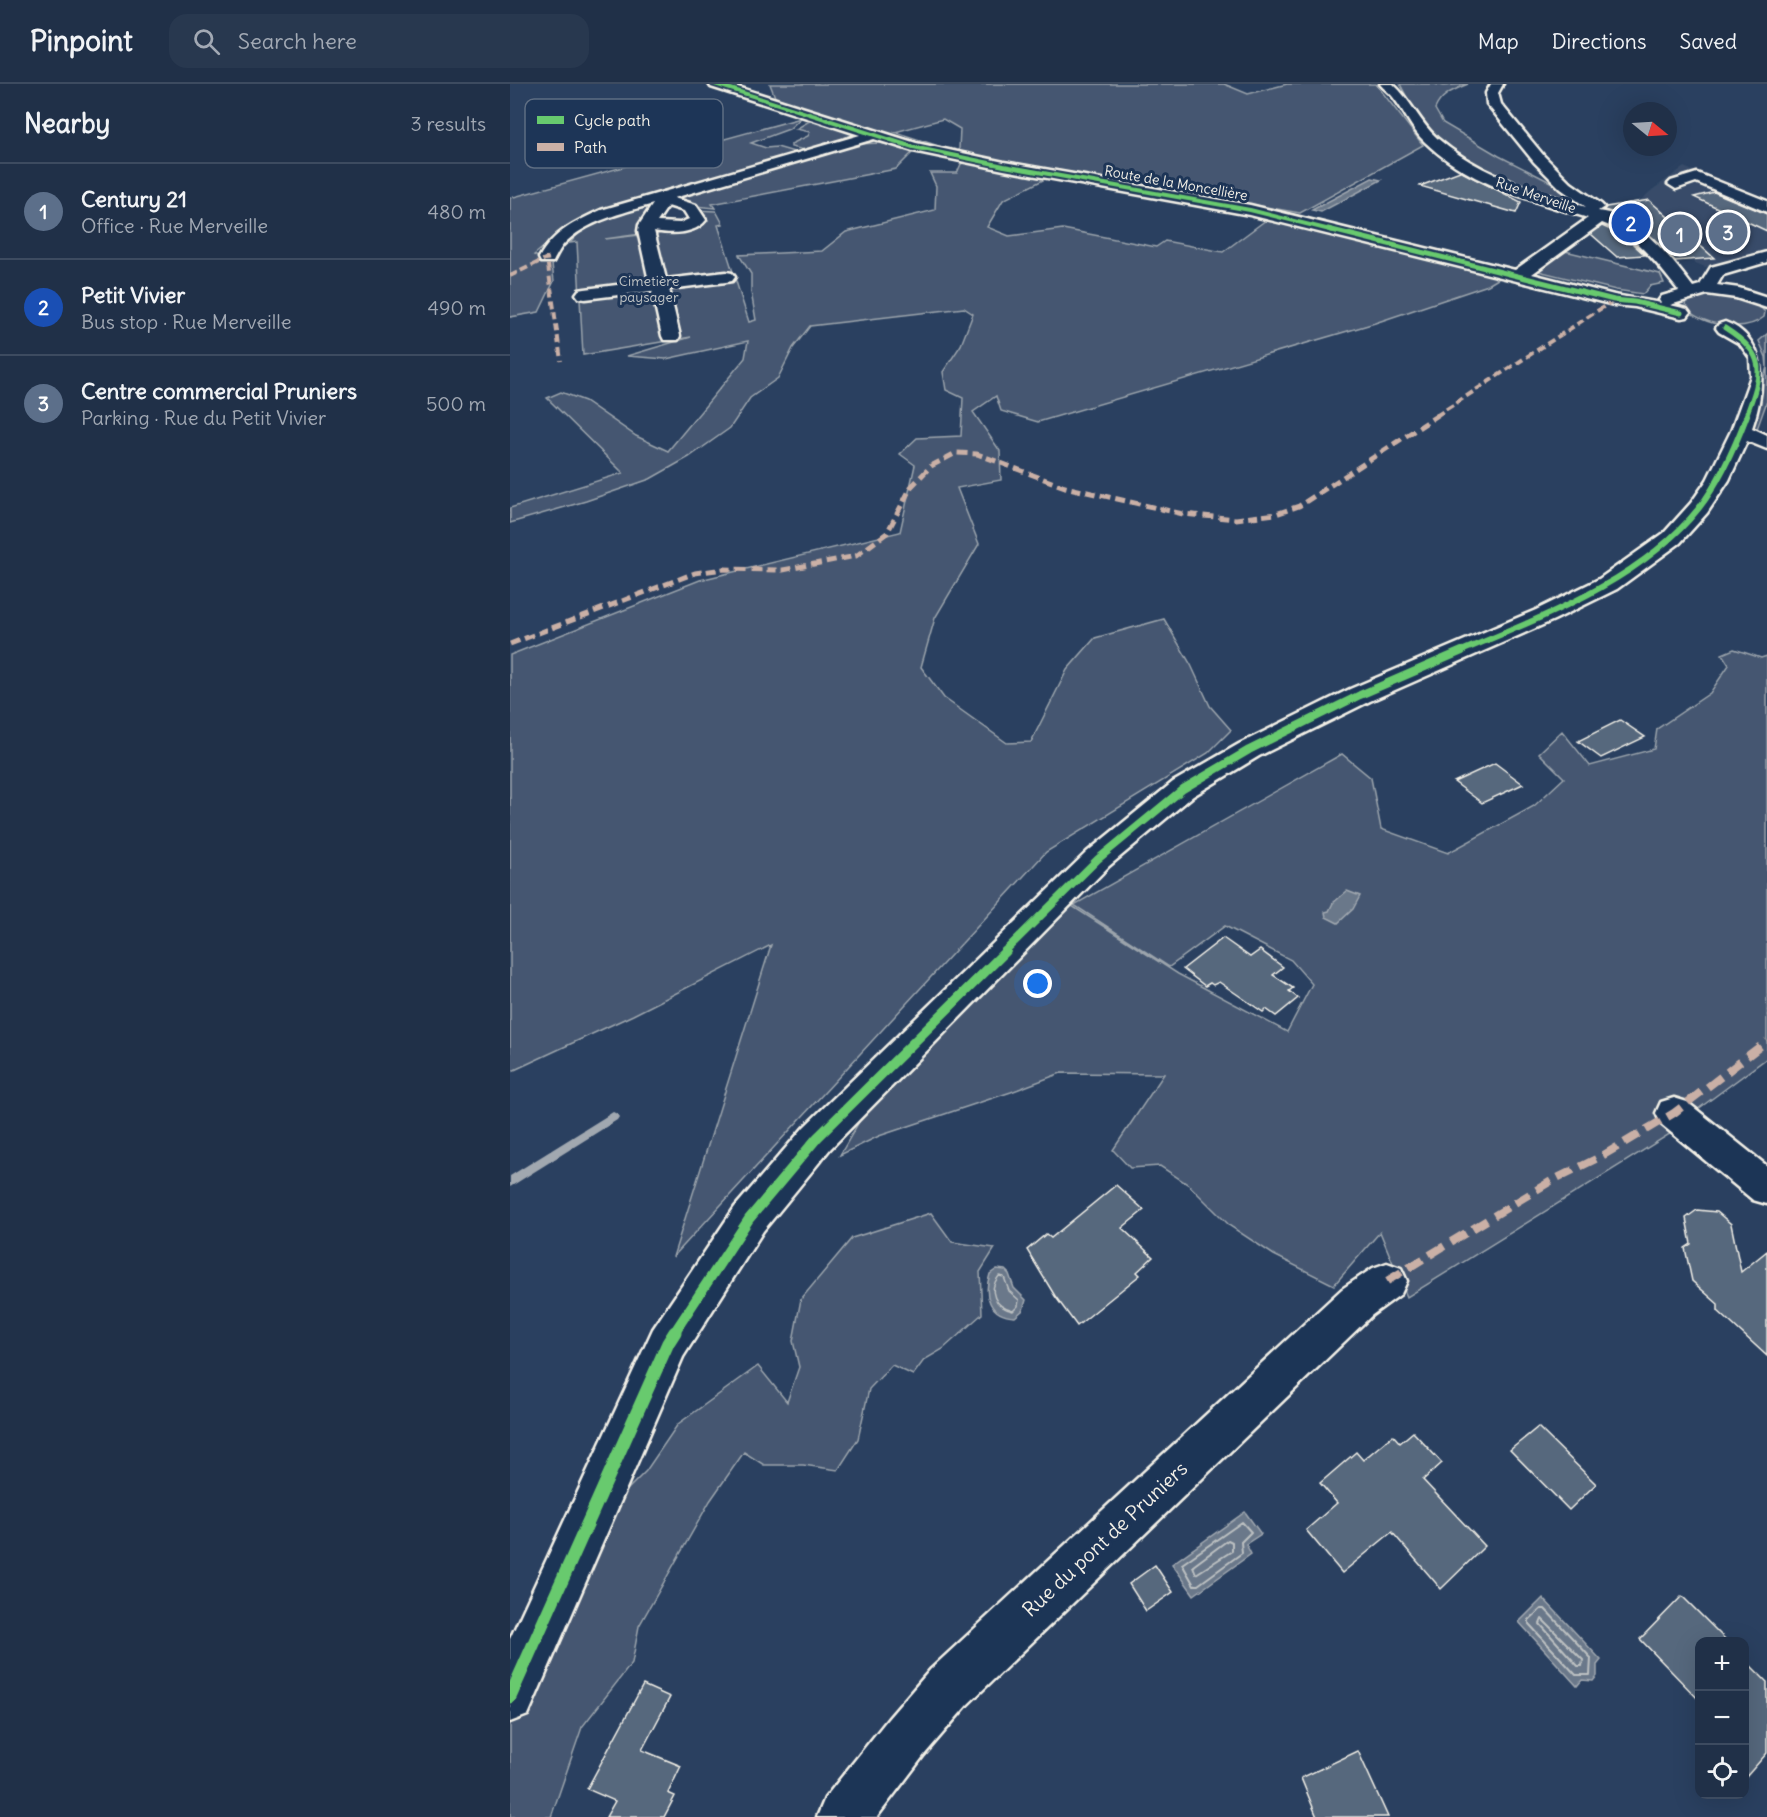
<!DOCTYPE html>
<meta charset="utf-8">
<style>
:root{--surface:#203048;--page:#28384f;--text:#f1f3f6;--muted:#a2a9b4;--line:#3d4b60;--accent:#e69b98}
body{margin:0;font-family:Delius,sans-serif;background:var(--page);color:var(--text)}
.controls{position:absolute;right:18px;bottom:18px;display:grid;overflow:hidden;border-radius:12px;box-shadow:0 6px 24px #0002}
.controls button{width:54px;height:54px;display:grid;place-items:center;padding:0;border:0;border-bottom:2px solid var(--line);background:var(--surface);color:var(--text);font:30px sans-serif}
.compass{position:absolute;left:1113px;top:18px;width:54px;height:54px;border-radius:50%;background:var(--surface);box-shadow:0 6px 24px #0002;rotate:108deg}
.you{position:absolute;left:528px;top:900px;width:21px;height:21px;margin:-15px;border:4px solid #fff;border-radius:50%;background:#1a73e8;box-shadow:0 0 0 9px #1a73e833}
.badge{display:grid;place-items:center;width:39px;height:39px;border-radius:50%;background:var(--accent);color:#fff;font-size:20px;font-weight:700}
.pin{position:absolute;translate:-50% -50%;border:3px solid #fff;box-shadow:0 2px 6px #0006}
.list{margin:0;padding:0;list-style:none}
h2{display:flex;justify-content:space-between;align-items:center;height:78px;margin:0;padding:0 24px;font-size:26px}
h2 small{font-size:20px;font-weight:400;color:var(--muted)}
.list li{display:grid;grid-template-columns:39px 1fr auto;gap:18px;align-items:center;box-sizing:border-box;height:96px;padding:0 24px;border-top:2px solid var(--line)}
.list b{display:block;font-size:22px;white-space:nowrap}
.list p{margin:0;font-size:20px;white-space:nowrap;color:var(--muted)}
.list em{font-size:20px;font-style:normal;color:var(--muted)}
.icon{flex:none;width:33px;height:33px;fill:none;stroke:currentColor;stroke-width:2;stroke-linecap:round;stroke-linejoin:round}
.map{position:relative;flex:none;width:1257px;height:1733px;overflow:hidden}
header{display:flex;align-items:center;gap:36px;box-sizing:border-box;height:84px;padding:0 30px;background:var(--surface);border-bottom:2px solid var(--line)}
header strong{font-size:28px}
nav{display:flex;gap:33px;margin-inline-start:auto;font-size:21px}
.search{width:420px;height:54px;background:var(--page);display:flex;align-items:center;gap:15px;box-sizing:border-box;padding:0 21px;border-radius:18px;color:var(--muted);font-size:22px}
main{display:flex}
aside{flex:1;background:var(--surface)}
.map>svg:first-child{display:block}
</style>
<header>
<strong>Pinpoint</strong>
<div class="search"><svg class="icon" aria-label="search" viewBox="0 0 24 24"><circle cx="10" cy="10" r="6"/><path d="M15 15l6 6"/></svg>Search here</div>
<nav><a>Map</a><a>Directions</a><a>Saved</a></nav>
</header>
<main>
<aside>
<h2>Nearby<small>3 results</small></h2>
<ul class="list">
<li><span class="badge" style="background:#5c6f8a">1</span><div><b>Century 21</b><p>Office · Rue Merveille</p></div><em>480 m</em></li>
<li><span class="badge" style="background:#1a4fb4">2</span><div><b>Petit Vivier</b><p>Bus stop · Rue Merveille</p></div><em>490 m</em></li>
<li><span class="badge" style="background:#5c6f8a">3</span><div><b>Centre commercial Pruniers</b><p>Parking · Rue du Petit Vivier</p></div><em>500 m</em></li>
</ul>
</aside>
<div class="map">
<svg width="1257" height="1733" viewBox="0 0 1257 1733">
<rect width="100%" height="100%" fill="#2a4060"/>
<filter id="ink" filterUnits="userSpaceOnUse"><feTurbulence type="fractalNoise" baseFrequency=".0167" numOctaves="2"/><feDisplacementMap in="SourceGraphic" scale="12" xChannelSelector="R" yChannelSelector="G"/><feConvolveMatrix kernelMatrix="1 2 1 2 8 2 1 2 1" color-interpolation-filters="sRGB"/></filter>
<g filter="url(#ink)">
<!-- built -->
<path fill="#374c69" d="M1174 83 1257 120V169L1195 183 1169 172 1114 131 1142 106Z"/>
<!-- green -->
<path fill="#445771" stroke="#9ca4ac" stroke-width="1.5" d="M260 0H714L738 10 777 0H866L913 61 790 129 451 69 449 65 450 45 433 35 385 48 438 65C388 63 314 30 265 13Z
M890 0H924L933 2 958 0C944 6 931 10 925 25L933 39 989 72 1056 106 1075 121V122L1070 123C1019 109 960 91 921 51 908 37 899 17 890 0Z
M291 34 279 45 241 59 256 64 267 63 291 70 80 131 49 150 24 171 42 180 44 197 29 228 0 233V114Z
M301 36 344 49 342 55 299 67 281 63V60L298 52 300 48 286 45Z
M370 59 404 67 386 85 202 120 205 124 185 122 163 116V112L323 66 348 60Z
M455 78 539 93 493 116 477 143 499 152 553 145 646 163 655 157 713 168 756 136 993 192 978 201 865 239 528 338 491 327 486 312 463 328 490 367 491 396 447 404 469 460 425 534 411 583 434 614 497 659 521 658 557 586 585 554 654 535 681 581 700 622 721 646 698 669 536 768 163 1173 261 861 123 931 0 988V571L190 496 390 448 405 381 390 370 407 354 451 352 453 314 436 306 433 288 451 261 463 230 454 224 300 242 283 264 268 294 240 314 220 344 179 373 140 395 76 417 0 439V424L113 389 37 314 51 308 75 317 126 352 158 367 235 274 238 257 156 275 117 272 181 253 73 271 67 158 60 159C79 132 120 125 150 116L131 150 95 155 173 146 140 149V145L176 144 185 126 206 127 213 140 208 141 239 238 246 236 241 208V190L229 171 312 167 336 148 425 126 426 102 420 89H447L451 80Z
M1055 167 1150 190 1154 199 1140 202 1133 210 1106 206 1028 187Z
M1196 211C1216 211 1242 212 1255 228L1254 233C1235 249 1192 242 1176 224L1175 219 1179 215Z
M1257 250V317L1247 345 1240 341 1257 283 1256 273 1249 257Z
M1224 565 1251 574 1257 572V974L1180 1031 1163 1048 897 1213 870 1148 824 1201 764 1171 720 1142 679 1101 650 1082 620 1084 603 1066 654 990 551 989 501 1008 369 1052 330 1071 357 1024 488 888 562 822 668 890 777 948 802 900 781 876 715 842 659 883 564 821 832 670 861 694 871 745 938 769 1024 722 1054 694 1029 669 1052 647 1080 682 1144 665 1147 645 1200 609 1219 581 1212 570Z
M421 1129 442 1158 485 1164 470 1188 472 1230 433 1265 414 1276 403 1291 382 1281 359 1305 348 1355 328 1386 293 1381H254L234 1368 200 1417 129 1542 122 1579 72 1643 41 1733H0V1633L96 1427 136 1387 168 1340 248 1282 277 1318 289 1283 283 1257 291 1215 342 1154Z"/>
<!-- water -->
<path fill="#6a788a" stroke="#a1a8b0" stroke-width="1.5" d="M862 94 871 96 811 128 802 126Z
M837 807 850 812 843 825 828 839 816 833 815 828 819 827 823 819Z
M487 1185 495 1186 499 1190 504 1204 516 1216 513 1226 505 1233C479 1232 473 1211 480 1190Z
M735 1428 751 1450 736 1460 741 1470 684 1511 662 1480Z
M1033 1514 1091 1576 1087 1581V1592L1083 1597 1072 1596 1067 1602 1009 1538Z"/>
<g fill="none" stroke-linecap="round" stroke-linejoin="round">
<!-- shore-far1 -->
<path stroke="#bdc1c2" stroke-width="1.5" d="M489 1192 494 1193 499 1207 509 1216 508 1222 503 1227C485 1223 477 1207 489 1192Z"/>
<!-- shore -->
<path stroke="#bdc1c2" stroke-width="2" d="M732 1438 741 1448 731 1458 732 1469 688 1501H684L672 1480Z
M718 1456 722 1458V1467L686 1490 683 1482Z
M1031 1525H1035L1081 1574 1080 1591H1066L1019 1540V1536Z
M1032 1535 1073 1576 1072 1582H1068L1030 1540Z"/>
<!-- stream -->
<path fill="#a1a8b0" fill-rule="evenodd" d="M103 1028 107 1030 109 1033 107 1036 0 1103V1092Z"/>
</g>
<!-- building -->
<path fill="#56677d" stroke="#f4f1e8" stroke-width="1.5" d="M950 87 1011 118 1006 129 910 102Z
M1204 108 1257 130V147L1184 113Z
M1139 116 1204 174 1165 177 1131 143 1118 135 1094 126 1096 123Z
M1092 142 1114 152 1135 171 1107 173 1081 150Z
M1110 636 1135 653 1091 674 1068 657Z
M985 679 1013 700 972 719 944 698Z
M713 854 740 873 750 866 773 883 763 891 783 904 779 907 788 914 766 932 756 925 753 928 709 898 703 901 700 899 695 902 673 885Z
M606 1101 634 1126 612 1144 643 1173 627 1188 630 1191 567 1242 545 1212 517 1166 536 1150 541 1154Z
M1187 1126 1207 1128 1221 1140 1231 1188 1257 1167V1272L1208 1227V1220L1182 1197 1175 1164 1181 1160 1176 1134Z
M1028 1343 1086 1400 1059 1426 1000 1366Z
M903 1348 932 1379 913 1396 975 1462 931 1505 882 1448 832 1489 796 1446 827 1419 810 1399 846 1368 853 1376 883 1351 890 1359Z
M645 1481 663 1508 636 1527 619 1500Z
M1172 1512 1217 1557H1190V1617L1130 1555Z
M1234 1575 1257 1598V1669L1236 1693Z
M133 1601 160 1613 132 1666 171 1682 158 1709 165 1712 154 1733H96L105 1717 77 1705Z
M848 1667 878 1733H807L791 1694Z"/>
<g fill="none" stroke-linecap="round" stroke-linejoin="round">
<!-- minor casing -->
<g stroke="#f4f1e8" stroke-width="5">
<path id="minor" d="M199 0H218L406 59 494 78 740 121 1005 186 1078 134C1021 116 960 101 915 58 901 45 895 28 883 13 879 8 874 5 870 0H883C901 16 909 38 927 54 970 91 1023 106 1076 123L1051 105 1024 78 977 20 976 9 981 0H993L988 9 991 20 1034 72 1061 99 1091 120 1094 123 1088 127C1129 132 1160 173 1183 203L1190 201 1201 183 1257 168V178L1213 191 1207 201 1229 204 1257 213V224L1226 214 1197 210 1160 221 1177 225 1180 229 1177 233 1171 234 1125 223 1104 221 740 131 494 86 403 67 364 55 164 114 186 121 196 136C184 151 161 150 144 147L156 195 216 188 222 189 225 193 222 197 216 198 159 205 170 252 168 256H154L152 252 142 207 75 215 69 214 66 210 69 206 75 205 139 197 128 147 129 141 143 120C113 129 75 137 53 161 49 166 46 172 43 178H31L29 174C43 148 65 138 91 126L350 51 201 3ZM158 122 174 127 179 135 170 139 147 138ZM1092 139C1125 149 1148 181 1169 207L1152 212 1149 216 1151 219 1104 211 1022 190Z
M1187 89 1257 117V128L1186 98 1166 105 1158 100 1161 97Z
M1215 238C1257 253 1257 302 1242 344L1257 351V365L1237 357 1219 396 1197 429 1170 459 1107 505 1044 536 860 617 749 672 683 712 599 782 320 1065 253 1147 173 1273 18 1631 0 1638V1555L143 1245 225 1123 294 1043 577 768 663 698 729 660 840 605 1026 526 1089 495 1154 449 1181 419 1197 396 1221 347 1241 292 1240 274 1230 260 1209 248 1206 244 1209 240Z
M1164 1014 1177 1018 1257 1082V1120L1243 1116 1151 1040 1146 1029 1151 1018Z
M877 1179 891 1184 897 1197 891 1210 862 1231 457 1621 414 1671 367 1733H307L315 1714 378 1635 421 1585 832 1205 863 1184Z"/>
</g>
<!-- minor -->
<use href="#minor" fill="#1d3557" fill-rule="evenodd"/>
<!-- quiet-far2 -->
<path stroke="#cab0a6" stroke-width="4" stroke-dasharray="8 4" stroke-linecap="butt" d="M0 192 37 174 51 277
M926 332 1104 216"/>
<!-- quiet-far1 -->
<path stroke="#cab0a6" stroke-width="5" stroke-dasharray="10 5" stroke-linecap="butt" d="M0 560 185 489 214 485 273 486 346 472 377 449 401 403 421 382 446 369 467 370 555 403 673 430 726 435 766 430 789 422 928 331"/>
<!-- quiet -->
<path stroke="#cab0a6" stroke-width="8" stroke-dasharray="17 8" stroke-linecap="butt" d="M877 1197 1041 1097 1092 1072 1164 1029 1257 957"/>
<!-- cycleway-far5 casing -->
<g stroke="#1d3557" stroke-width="5">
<path id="cycleway-far5" d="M205 0 403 63 494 82 740 126 824 147"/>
</g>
<!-- cycleway-far4 casing -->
<g stroke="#1d3557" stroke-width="8">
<path id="cycleway-far4" d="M818 145 1104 216 1125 218 1171 229
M1215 244C1257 271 1253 287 1236 332"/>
</g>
<!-- cycleway-far3 casing -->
<g stroke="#1d3557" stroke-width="8">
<path id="cycleway-far3" d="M949 568C1032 533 1131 497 1189 424 1210 397 1225 363 1237 331"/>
</g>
<!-- cycleway-far2 casing -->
<g stroke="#1d3557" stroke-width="11">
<path id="cycleway-far2" d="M494 868 588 775 673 705 739 666 850 611 952 567"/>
</g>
<!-- cycleway-far1 casing -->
<g stroke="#1d3557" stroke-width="14">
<path id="cycleway-far1" d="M164 1249 239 1135 307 1054 496 867"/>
</g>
<!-- cycleway casing -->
<g stroke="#1d3557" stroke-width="16">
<path id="cycleway" d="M0 1613 158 1259 165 1248"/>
</g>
<!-- cycleway-far5 -->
<use href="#cycleway-far5" stroke="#67ca6e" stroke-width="4"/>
<!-- cycleway-far4 -->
<use href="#cycleway-far4" stroke="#67ca6e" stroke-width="5"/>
<!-- cycleway-far3 -->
<use href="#cycleway-far3" stroke="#67ca6e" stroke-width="6"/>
<!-- cycleway-far2 -->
<use href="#cycleway-far2" stroke="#67ca6e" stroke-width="8"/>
<!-- cycleway-far1 -->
<use href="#cycleway-far1" stroke="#67ca6e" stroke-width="10"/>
<!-- cycleway -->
<use href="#cycleway" stroke="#67ca6e" stroke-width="13"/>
</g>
</g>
<g text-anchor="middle" stroke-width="6" stroke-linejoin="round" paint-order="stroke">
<!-- far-street labels -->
<g font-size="14" fill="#f4f1e8" stroke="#1d3557">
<text transform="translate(666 99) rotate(10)" y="5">Route de la Moncellière</text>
<text transform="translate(1026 111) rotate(19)" y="5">Rue Merveille</text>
</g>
<!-- far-park labels -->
<g font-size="14" fill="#bfc3c4" stroke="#1d3557">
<text x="139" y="202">Cimetière<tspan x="139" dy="16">paysager</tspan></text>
</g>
<!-- near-street labels -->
<g font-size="20" fill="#f4f1e8" stroke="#1d3557">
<text transform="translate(595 1455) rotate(-43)" y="7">Rue du pont de Pruniers</text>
</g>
</g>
<!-- legend -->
<rect x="15" y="15" width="198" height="69" rx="9" fill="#1d3557" stroke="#5e6d82" stroke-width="1.5"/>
<rect x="27" y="32" width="27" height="8" fill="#67ca6e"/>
<rect x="27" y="59" width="27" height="8" fill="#cab0a6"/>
<g font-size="16" fill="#f4f1e8">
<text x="64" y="42">Cycle path</text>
<text x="64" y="69">Path</text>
</g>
</svg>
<div class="controls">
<button>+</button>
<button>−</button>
<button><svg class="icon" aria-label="locate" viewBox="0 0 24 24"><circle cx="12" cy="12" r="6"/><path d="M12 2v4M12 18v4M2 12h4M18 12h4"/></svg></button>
</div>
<svg class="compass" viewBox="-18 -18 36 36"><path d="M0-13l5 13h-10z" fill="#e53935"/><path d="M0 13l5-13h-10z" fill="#a2a9b4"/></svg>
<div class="you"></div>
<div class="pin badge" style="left:1170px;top:150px;background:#5c6f8a">1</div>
<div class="pin badge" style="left:1121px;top:139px;background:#1a4fb4">2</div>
<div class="pin badge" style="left:1218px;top:148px;background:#5c6f8a">3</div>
</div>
</main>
